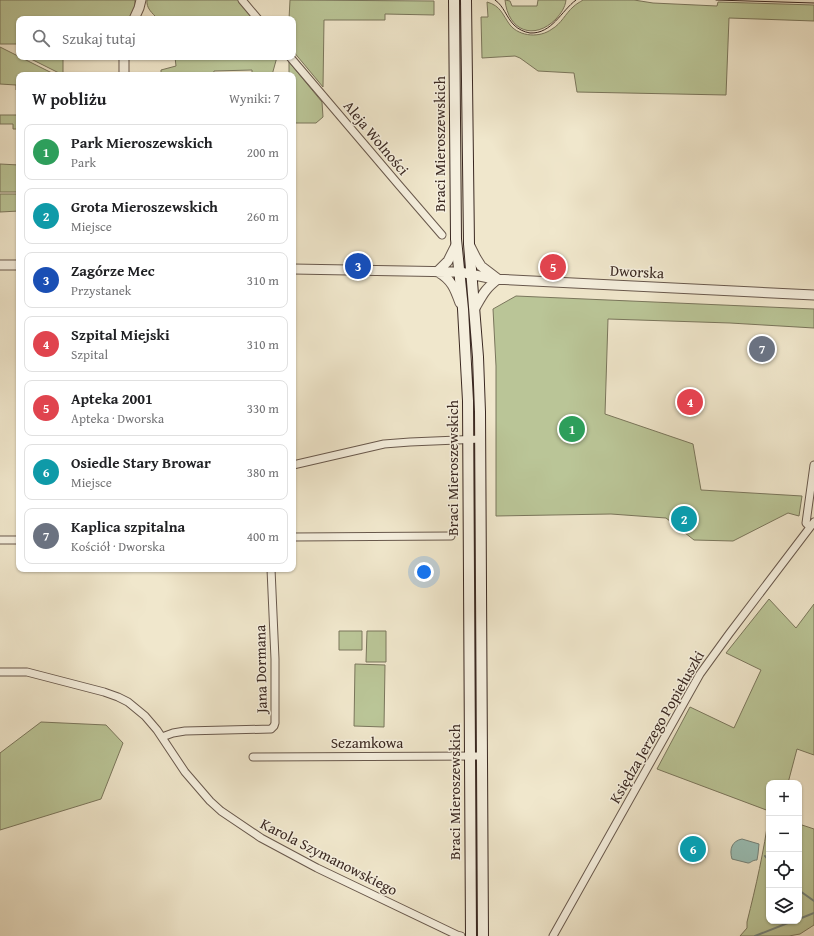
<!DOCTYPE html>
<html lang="pl">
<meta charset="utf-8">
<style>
:root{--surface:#fff;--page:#f6f6f6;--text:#202124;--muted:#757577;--line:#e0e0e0;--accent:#8f2418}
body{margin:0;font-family:"Gentium Book Plus",serif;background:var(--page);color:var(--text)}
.controls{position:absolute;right:12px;bottom:12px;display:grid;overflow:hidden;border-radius:8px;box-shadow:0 1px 3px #0004}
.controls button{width:36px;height:36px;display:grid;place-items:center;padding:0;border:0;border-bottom:1px solid var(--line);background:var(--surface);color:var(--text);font:20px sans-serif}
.you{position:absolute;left:424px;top:572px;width:14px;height:14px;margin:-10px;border:3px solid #fff;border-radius:50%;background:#1a73e8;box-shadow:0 0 0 6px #1a73e833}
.badge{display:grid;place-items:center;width:26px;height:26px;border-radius:50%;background:var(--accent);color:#fff;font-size:13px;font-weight:700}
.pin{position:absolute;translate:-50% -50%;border:2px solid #fff;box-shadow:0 1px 4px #0006}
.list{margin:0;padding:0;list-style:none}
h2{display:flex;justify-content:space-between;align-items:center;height:52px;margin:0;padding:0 16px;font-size:17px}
h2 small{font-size:13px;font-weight:400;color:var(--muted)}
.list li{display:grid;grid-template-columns:26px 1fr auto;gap:12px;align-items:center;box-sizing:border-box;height:56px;margin:0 8px 8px;padding:0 8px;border:1px solid var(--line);border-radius:8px}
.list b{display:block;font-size:15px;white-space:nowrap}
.list p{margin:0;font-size:13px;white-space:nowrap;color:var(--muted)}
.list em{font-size:13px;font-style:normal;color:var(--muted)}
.icon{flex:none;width:22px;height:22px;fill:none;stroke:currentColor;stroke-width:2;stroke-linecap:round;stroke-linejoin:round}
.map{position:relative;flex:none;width:814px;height:936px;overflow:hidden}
.search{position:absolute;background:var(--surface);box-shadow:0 1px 3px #0004;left:16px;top:16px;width:280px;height:44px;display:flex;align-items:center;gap:10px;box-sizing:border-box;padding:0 14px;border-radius:8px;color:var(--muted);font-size:15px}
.panel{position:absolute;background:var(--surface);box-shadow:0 1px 3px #0004;left:16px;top:72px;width:280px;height:500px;border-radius:8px}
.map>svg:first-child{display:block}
</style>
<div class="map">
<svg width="814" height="936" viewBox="0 0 814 936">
<rect width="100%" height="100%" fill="#f0e7cc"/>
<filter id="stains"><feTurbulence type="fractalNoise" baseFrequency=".005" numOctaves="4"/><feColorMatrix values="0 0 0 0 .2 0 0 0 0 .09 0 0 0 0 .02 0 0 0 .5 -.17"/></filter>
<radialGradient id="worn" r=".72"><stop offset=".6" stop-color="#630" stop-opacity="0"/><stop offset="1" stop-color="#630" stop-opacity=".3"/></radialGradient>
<!-- green -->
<path fill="#bac597" stroke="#7a765c" d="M0 0H135V9L129 19H19V44H0Z
M147 0H238L254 19H158C152 13 146 8 147 0Z
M290 0 434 1V15L385 14V20H324L323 87 293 51V19H289Z
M505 0 510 1 512 6H537L538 0H566C565 8 561 13 556 19 534 41 508 31 505 0Z
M583 0H634L653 3 717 6 718 2 814 5V21L729 18 726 95 577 92 574 73 538 71 520 58 515 56 482 58 481 17H488L487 2C501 6 502 14 510 25 520 37 540 38 552 29 561 24 566 13 573 7 576 4 580 2 583 0Z
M0 47 56 75H19V90H16V85L0 84Z
M27 57H63V75Z
M175 57H277L272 75H252V70L214 71 213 75H161V70L176 66Z
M289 62 322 102 323 117 316 123H293V75H289Z
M0 115H19V129H13V124H0Z
M0 164 19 165 18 192H0Z
M0 194H19V211L0 212Z
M516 296 814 309V328L730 323 608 319 605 414 693 444 701 490 802 496 799 516 788 513 733 541 694 540 666 518 611 514 496 516V366L493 309Z
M769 599 796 628 814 604V755L797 749 788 783H769V811L657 769 690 707 734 728 761 670 726 653Z
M339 631H362V650H339Z
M367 631H386V662H366Z
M355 664 385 665 384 727 354 726Z
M41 722 106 725 123 743 101 799 0 830V753Z
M769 814V921H799V824L814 829V925L800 934 789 936H740L747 928V922C756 886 764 851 769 814Z"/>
<!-- water -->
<path fill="#9ac0b7" stroke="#74837b" d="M742 839 759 844 758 854 757 860C752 860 751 863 748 863L732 859C729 849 732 841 742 839Z"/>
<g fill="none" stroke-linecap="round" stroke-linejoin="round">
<!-- stream -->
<path stroke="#74837b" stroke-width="2" d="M765 856 769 861
M800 891 814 901
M799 919 814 913
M755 936 793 921"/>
<!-- minor casing -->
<g stroke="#68584c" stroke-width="9">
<path id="minor" d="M242 0 258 19
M290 57 398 184 442 235
M293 465 384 444 410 442 481 439
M810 527 806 523 814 465
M293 537 451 536
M0 540H19
M0 672H27L104 692 118 697 128 702 145 716 157 730 185 772 210 801 221 811 261 838 317 868 457 935 461 936
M162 737 173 733 185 731 271 729 274 726 275 723V659L271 569
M253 757 482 756
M553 936 700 674 729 634 814 522"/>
</g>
<!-- tertiary casing -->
<g stroke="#68584c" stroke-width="11">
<path id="tertiary" d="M134 19 139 8 141 0
M124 57V75
M470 246 476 258 481 266 498 279
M0 265H19
M293 269 460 272 494 279 814 295
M437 272 448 261 456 245
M438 272C452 280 455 289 460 303
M475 308C483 294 485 289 498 279"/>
</g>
<!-- secondary casing -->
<g stroke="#3a2821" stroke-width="12">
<path id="secondary" d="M454 0 456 239 463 309 468 401 471 936
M466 0 469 244 478 357 480 412 483 936"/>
</g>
<!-- minor -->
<use href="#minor" stroke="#f5efde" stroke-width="7"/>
<!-- tertiary -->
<use href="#tertiary" stroke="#f5efde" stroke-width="9"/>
<!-- secondary -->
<use href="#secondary" stroke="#f5efde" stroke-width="10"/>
<!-- tram -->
<path stroke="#3a2821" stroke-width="1" d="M495 0C504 6 506 17 514 25 518 29 524 32 530 33 552 34 561 11 576 0
M716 0 814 3"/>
</g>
<g text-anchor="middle" stroke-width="3" stroke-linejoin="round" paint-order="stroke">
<!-- street labels -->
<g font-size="15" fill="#3a2821" stroke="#f5efde">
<text transform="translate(376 138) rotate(50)" y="5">Aleja Wolności</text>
<text transform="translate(440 144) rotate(-90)" y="5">Braci Mieroszewskich</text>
<text transform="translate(637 272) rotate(3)" y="5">Dworska</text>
<text transform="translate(453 468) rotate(-90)" y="5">Braci Mieroszewskich</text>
<text transform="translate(261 669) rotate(-91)" y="5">Jana Dormana</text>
<text transform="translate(657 727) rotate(-60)" y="5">Księdza Jerzego Popiełuszki</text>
<text x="367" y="748">Sezamkowa</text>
<text transform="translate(455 792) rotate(-90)" y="5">Braci Mieroszewskich</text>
<text transform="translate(329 857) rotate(27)" y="5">Karola Szymanowskiego</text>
</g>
</g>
<rect width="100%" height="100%" filter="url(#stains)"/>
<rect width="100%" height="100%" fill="url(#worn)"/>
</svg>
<div class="controls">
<button>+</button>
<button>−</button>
<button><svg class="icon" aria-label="locate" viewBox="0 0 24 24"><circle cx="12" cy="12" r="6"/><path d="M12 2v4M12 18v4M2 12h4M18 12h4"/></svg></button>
<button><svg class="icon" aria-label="layers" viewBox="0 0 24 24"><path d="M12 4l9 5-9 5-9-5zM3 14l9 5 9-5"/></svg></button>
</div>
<div class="you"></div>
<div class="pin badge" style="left:572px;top:429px;background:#2e9e5b">1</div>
<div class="pin badge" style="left:684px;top:519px;background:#0f9aa8">2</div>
<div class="pin badge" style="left:358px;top:266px;background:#1a4fb4">3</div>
<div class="pin badge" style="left:690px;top:402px;background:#e0444e">4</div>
<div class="pin badge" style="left:553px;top:267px;background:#e0444e">5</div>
<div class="pin badge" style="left:693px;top:849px;background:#0f9aa8">6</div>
<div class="pin badge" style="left:762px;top:349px;background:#6b7280">7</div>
<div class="search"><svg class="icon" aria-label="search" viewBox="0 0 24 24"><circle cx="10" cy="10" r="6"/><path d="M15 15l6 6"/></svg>Szukaj tutaj</div>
<section class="panel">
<h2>W pobliżu<small>Wyniki: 7</small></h2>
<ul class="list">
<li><span class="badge" style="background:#2e9e5b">1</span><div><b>Park Mieroszewskich</b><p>Park</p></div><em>200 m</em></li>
<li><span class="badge" style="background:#0f9aa8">2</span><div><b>Grota Mieroszewskich</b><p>Miejsce</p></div><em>260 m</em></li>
<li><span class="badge" style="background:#1a4fb4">3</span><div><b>Zagórze Mec</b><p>Przystanek</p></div><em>310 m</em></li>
<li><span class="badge" style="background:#e0444e">4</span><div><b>Szpital Miejski</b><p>Szpital</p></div><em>310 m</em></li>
<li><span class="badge" style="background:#e0444e">5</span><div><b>Apteka 2001</b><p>Apteka · Dworska</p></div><em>330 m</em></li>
<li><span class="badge" style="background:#0f9aa8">6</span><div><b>Osiedle Stary Browar</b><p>Miejsce</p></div><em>380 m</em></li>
<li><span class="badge" style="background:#6b7280">7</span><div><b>Kaplica szpitalna</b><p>Kościół · Dworska</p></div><em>400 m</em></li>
</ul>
</section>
</div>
